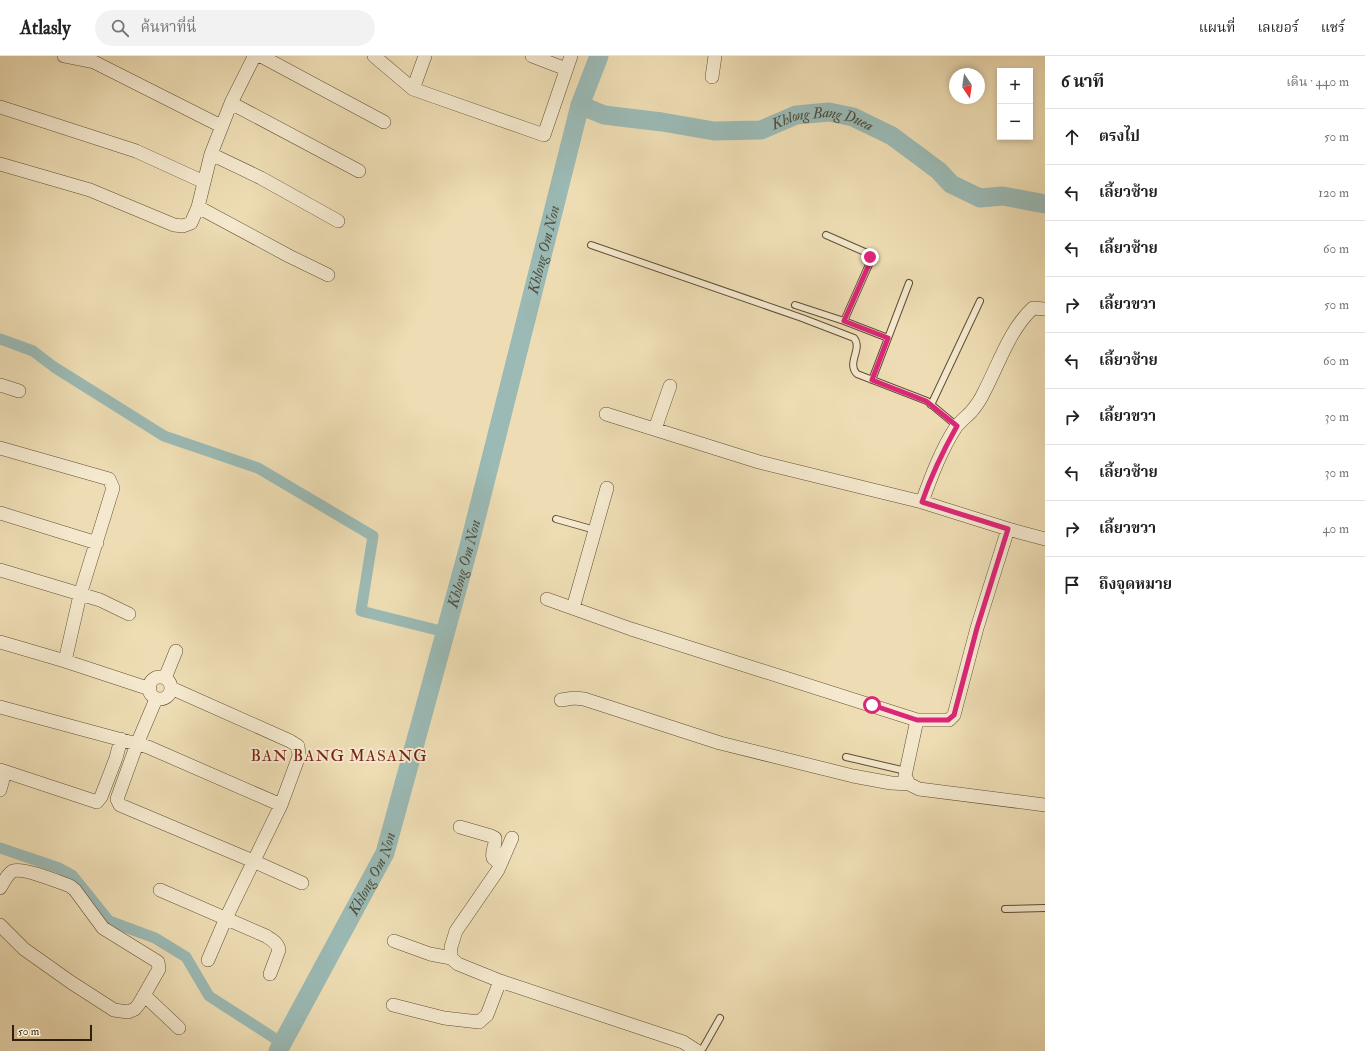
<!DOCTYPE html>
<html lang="th">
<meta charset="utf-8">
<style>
:root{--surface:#fff;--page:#f2f2f2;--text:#222;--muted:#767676;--line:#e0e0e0}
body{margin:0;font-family:"IM FELL Double Pica","Noto Serif Thai",serif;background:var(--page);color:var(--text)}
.controls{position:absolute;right:12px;top:12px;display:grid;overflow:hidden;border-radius:0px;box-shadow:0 2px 6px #0003}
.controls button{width:36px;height:36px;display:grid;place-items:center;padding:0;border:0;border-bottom:1px solid var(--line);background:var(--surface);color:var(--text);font:20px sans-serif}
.compass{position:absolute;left:949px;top:12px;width:36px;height:36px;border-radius:50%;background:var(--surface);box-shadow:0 2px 6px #0003;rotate:167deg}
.scale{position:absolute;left:12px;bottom:10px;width:80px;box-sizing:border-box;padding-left:4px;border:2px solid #301f0a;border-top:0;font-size:11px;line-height:14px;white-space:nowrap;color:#301f0a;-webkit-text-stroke:3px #f4e9ce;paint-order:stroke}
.stop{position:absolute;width:12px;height:12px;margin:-9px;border:3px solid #db2777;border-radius:50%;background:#fff}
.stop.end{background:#db2777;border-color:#fff;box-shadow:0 1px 4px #0008}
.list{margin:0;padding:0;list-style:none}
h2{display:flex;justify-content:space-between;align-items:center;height:52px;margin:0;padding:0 16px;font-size:17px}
h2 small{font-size:13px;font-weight:400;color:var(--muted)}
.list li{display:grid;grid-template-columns:26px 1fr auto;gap:12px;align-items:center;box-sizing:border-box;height:56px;padding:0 16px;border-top:1px solid var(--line)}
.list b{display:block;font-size:15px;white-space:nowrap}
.list em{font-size:13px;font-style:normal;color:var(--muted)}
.icon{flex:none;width:22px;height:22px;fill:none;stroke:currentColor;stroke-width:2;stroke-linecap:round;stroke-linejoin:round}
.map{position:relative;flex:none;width:1045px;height:995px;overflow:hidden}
header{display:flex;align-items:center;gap:24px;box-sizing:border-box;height:56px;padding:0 20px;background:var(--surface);border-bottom:1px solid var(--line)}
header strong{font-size:19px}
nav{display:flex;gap:22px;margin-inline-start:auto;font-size:14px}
.search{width:280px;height:36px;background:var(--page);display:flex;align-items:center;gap:10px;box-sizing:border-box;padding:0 14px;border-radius:22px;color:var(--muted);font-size:15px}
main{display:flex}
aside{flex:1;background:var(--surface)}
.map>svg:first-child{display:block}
</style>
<header>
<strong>Atlasly</strong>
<div class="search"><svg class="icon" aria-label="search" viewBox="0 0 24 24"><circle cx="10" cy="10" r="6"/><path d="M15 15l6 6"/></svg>ค้นหาที่นี่</div>
<nav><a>แผนที่</a><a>เลเยอร์</a><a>แชร์</a></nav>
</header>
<main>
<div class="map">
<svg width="1045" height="995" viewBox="0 0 1045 995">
<rect width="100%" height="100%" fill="#eeddb4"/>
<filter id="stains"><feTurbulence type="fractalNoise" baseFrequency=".005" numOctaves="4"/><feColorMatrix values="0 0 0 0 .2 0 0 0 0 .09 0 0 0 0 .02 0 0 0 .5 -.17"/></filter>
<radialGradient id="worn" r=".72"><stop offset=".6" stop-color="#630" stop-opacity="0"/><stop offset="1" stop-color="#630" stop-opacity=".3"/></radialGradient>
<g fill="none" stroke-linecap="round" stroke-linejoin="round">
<!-- canal -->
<path stroke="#9bbab5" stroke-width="11" d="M0 283 33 295 54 311 164 380 258 412 373 480 361 555 445 576
M0 792 59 812 72 819 109 865 155 882 186 901 209 940 282 987"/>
<!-- river -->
<g stroke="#9bbab5" stroke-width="19">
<path id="s1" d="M580 49 604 59 662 66 714 75 761 74 796 59 829 56 853 61 892 80 939 115 951 128 980 142 1003 140 1045 148"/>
<path id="s2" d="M278 995 385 797 469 490 580 49 599 0"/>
</g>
<!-- lane casing -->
<g stroke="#604e34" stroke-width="8">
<path id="lane" d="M826 179 867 197C872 203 870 207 867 213L844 265
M591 189 802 262 854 282C863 293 846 307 857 318L927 345 957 370
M795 249 844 265 888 282
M872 324 909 227
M931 349 980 245
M556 463 595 474
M846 701 906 715
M1005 853 1045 852
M697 995 703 992 720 962"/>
</g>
<!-- street casing -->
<g stroke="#604e34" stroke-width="14">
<path id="street" d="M64 0 94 6 221 70
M261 0 384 66
M374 0 413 33 544 79 571 0
M532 0 566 13
M712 21 715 0
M413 33 425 0
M231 47 253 3 258 0
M0 51 136 95 204 126
M211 98 261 122 338 165
M0 108 90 134 174 169 183 170 191 167 198 151
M328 219 289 200 198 151 211 98 231 47 359 115
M0 329 19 335
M606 358 759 406 922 446 1008 473 1045 483
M655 373 670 330
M0 392 109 423 113 432 80 539 65 605
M922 446C931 421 941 394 956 371 960 366 966 361 971 356 976 350 981 343 984 336 999 308 1009 274 1033 252L1045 253
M0 457 97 487
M1008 473 977 572 954 659 949 664H917L905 720 909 728 919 733 1045 749
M0 514 100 544 129 558
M547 543 631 573 917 664
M573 552 607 432
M0 586 65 605 150 633
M149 632a11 11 0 1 1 22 0a11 11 0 1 1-22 0Z
M165 622 176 595
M171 632 290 685 298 690 299 700 281 749 226 862 208 904
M156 643 137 688 117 743 120 749 253 805 302 827
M561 644 574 642 584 643 720 687 853 720 891 727 909 728
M0 651 148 691 281 749
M0 714 97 746 101 741 116 702 121 683
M0 734 5 716
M460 771 491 780 495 782C496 791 491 794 493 802L500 808
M512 782 498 814 456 875 451 891V902L458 908 500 925 683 986 697 995
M0 832C4 826 7 818 13 815 23 811 59 826 70 830L75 834 103 872 158 906 159 913 139 948 135 953 128 956 114 954 72 927 24 893 0 869
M160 834 266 880C272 884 278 887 279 894L270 918
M394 885 430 898 451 902
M144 939 179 972
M393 949 444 962 479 966 487 959 500 925"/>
</g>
<!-- lane -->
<use href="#lane" stroke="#f4e9ce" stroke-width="6"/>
<!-- street -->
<use href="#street" stroke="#f4e9ce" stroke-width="13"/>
</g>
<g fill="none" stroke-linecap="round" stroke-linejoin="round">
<!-- route -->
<path stroke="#db2777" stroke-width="5" d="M870 201 871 205 867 213 844 265 888 282 872 324 926 345 957 370C943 395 931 420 922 446L1008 473 977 572 954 659 948 664H917L872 649"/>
</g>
<g text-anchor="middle" stroke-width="4" stroke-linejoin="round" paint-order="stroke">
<!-- water labels -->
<g font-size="15" font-style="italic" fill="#504e3d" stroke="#f4e9ce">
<text dy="5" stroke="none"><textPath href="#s1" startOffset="249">Khlong Bang Duea</textPath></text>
<text dy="5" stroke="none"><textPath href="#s2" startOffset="849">Khlong Om Non</textPath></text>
<text dy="5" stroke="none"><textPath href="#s2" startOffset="525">Khlong Om Non</textPath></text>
<text dy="5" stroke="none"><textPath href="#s2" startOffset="201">Khlong Om Non</textPath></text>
</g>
<!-- quarter labels -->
<g font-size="16" letter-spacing="1" fill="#7a1f14" stroke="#f4e9ce">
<text x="339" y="705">BAN BANG MASANG</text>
</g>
</g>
<rect width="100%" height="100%" filter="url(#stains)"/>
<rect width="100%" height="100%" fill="url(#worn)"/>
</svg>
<div class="controls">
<button>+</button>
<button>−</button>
</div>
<svg class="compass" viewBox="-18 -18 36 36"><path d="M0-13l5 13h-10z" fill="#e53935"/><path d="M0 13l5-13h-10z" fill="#767676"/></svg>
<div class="scale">50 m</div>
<div class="stop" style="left:872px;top:649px"></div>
<div class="stop end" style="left:870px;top:201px"></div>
</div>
<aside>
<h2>6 นาที<small>เดิน · 440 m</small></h2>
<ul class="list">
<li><svg class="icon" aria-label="ahead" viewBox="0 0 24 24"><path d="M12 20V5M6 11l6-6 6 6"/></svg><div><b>ตรงไป</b></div><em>50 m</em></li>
<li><svg class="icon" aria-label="left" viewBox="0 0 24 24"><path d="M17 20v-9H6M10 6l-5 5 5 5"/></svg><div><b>เลี้ยวซ้าย</b></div><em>120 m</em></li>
<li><svg class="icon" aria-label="left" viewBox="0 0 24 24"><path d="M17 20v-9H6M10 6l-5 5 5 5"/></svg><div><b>เลี้ยวซ้าย</b></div><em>60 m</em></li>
<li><svg class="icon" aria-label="right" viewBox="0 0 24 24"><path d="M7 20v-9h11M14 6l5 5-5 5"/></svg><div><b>เลี้ยวขวา</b></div><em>50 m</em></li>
<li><svg class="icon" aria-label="left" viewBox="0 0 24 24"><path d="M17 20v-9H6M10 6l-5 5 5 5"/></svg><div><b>เลี้ยวซ้าย</b></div><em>60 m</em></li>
<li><svg class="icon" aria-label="right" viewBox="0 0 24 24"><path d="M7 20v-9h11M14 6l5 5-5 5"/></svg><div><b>เลี้ยวขวา</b></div><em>30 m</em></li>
<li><svg class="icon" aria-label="left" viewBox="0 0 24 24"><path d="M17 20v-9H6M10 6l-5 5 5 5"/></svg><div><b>เลี้ยวซ้าย</b></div><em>30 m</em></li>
<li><svg class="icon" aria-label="right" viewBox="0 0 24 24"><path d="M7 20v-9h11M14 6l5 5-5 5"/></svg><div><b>เลี้ยวขวา</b></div><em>40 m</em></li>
<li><svg class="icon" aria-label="arrive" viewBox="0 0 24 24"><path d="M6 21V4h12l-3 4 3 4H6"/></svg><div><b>ถึงจุดหมาย</b></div></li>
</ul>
</aside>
</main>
